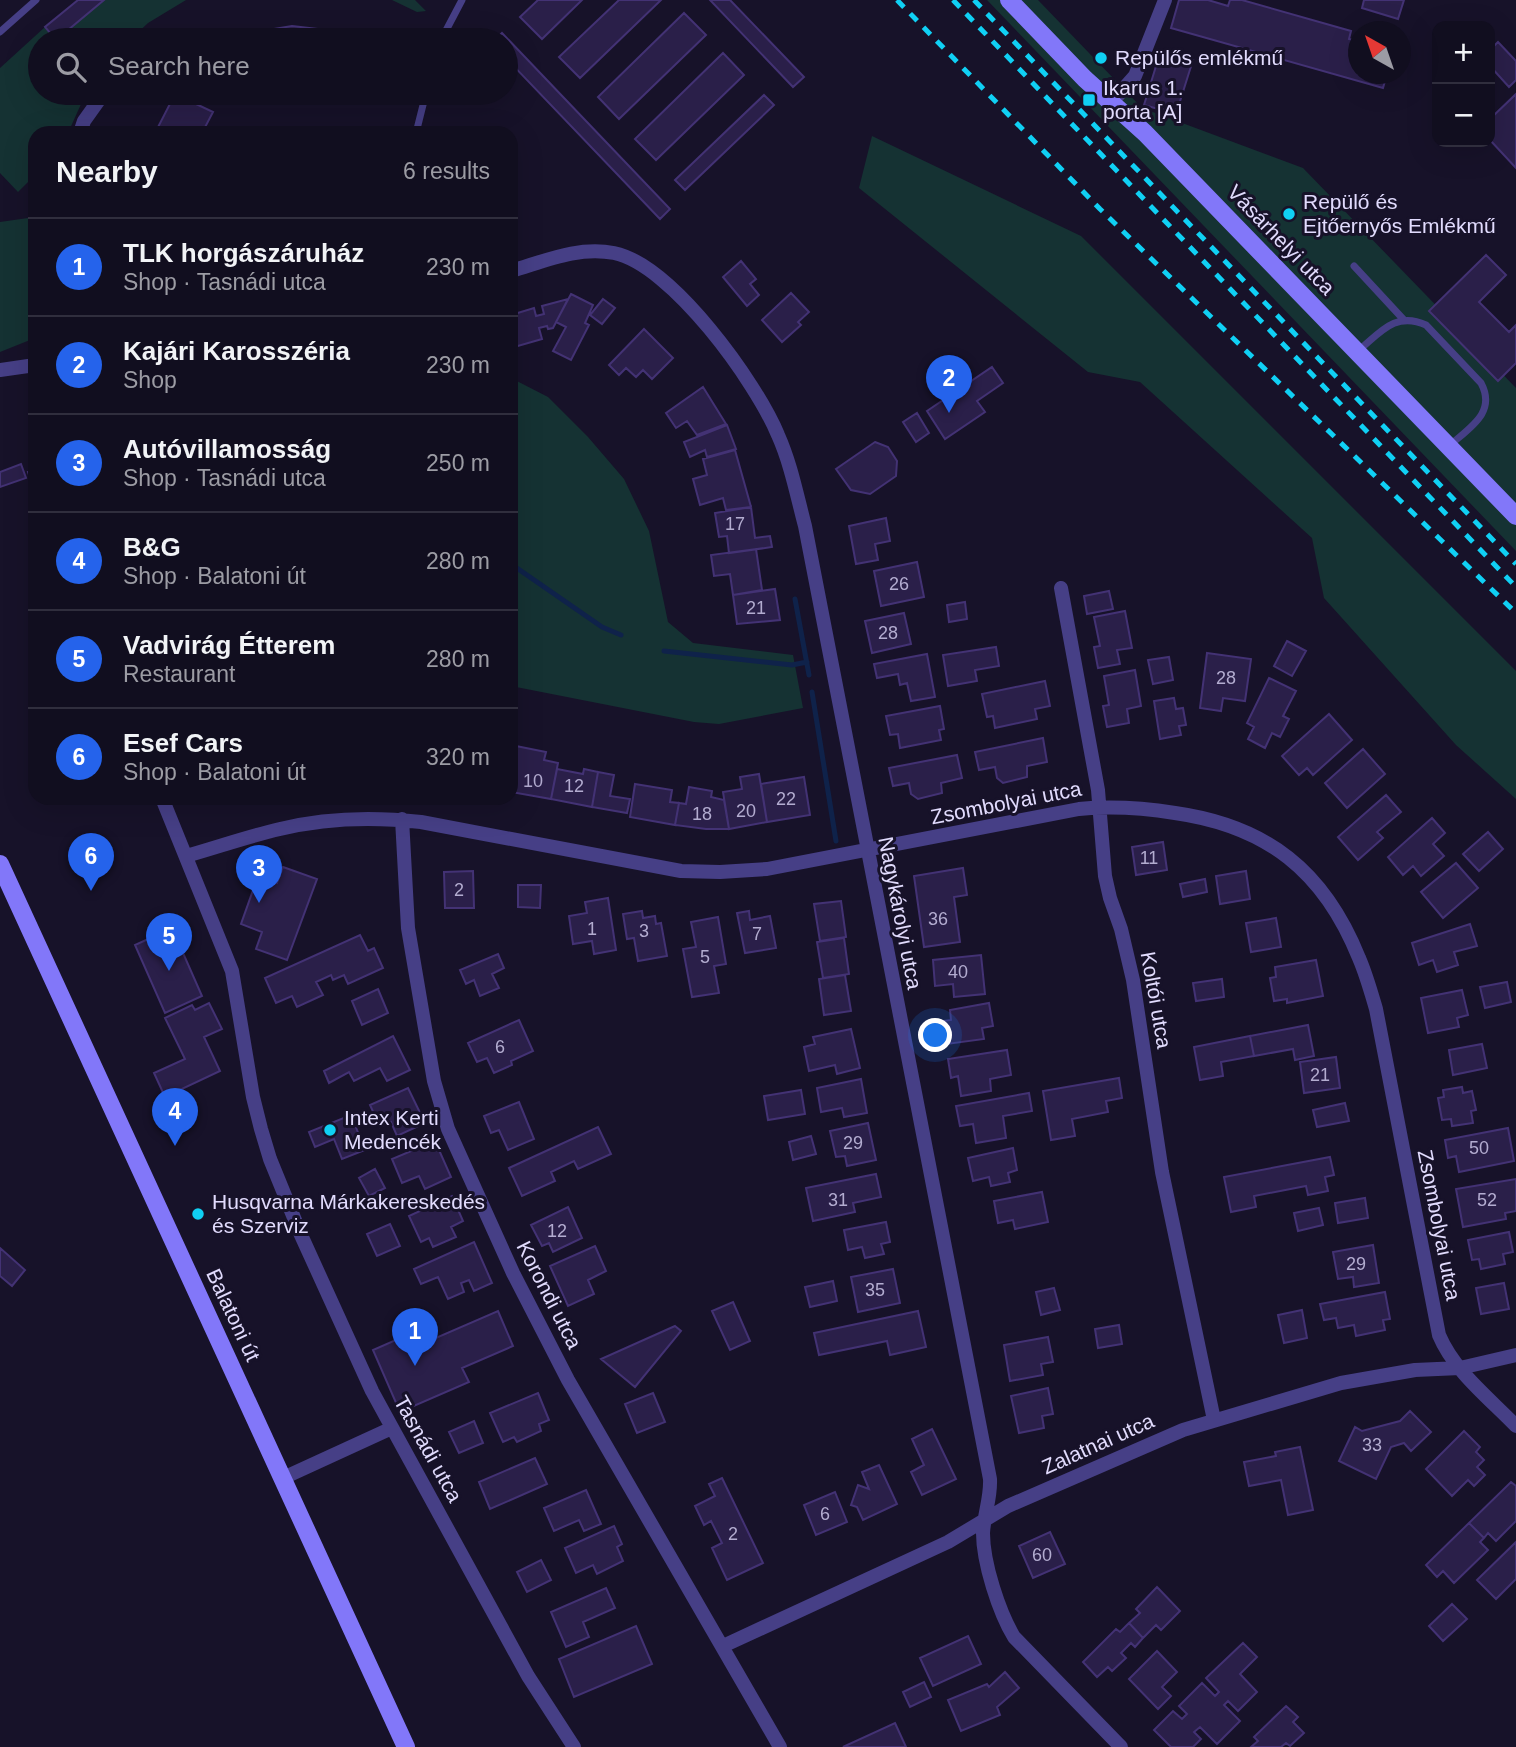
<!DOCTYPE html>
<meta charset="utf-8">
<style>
:root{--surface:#110e1f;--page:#1a1728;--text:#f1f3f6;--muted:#9c9ca4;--line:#302e3d;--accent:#2563eb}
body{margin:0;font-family:Arial,sans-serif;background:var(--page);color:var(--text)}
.controls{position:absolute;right:21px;top:21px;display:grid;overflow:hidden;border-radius:14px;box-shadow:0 7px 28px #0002}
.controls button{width:63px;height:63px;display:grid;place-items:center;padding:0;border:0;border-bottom:2px solid var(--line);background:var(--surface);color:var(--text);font:35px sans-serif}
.compass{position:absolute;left:1348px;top:21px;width:63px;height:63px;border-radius:50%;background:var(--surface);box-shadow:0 7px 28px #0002;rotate:320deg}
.you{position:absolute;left:936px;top:1036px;width:24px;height:24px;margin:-18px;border:5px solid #fff;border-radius:50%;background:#1a73e8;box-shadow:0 0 0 10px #1a73e833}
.badge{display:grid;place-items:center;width:46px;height:46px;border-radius:50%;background:var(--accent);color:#fff;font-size:23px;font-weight:700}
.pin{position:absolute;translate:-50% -58px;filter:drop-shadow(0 2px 4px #0008)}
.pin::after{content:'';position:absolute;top:37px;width:24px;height:21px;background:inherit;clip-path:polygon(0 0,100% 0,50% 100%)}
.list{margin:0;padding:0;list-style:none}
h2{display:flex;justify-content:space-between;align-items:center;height:91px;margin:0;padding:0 28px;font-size:30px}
h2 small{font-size:23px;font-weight:400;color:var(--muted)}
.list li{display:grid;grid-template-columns:46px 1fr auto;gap:21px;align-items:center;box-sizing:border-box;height:98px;padding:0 28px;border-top:2px solid var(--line)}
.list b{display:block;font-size:26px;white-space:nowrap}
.list p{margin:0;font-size:23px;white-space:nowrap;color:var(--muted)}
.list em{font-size:23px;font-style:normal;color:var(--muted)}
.icon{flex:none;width:38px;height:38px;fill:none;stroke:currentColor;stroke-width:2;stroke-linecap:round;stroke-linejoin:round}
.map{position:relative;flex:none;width:1516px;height:1747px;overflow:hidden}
.search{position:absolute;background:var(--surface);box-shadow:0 7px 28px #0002;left:28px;top:28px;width:490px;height:77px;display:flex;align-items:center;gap:18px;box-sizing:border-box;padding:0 24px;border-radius:38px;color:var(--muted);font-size:26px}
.panel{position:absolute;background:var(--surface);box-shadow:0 7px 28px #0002;left:28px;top:126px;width:490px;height:679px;border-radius:21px}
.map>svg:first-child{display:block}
</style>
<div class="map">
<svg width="1516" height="1747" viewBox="0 0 1516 1747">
<rect width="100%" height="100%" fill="#171229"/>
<!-- green -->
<path fill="#153233" d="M104 0H186L148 23 130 40H40V93H86L68 133H35V175L18 192 0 173V68L45 27 56 40Z
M392 0H415L426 11 417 12Z
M987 0H1038L1142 108 1303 168 1516 388V551Z
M872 136 1081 236 1516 671V799L1456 745 1324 598 1312 538 1140 382 1088 372 859 188Z
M35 217V338L0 352V222Z
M511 378 548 397 588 437 624 479 649 531 668 622 693 643 793 655 803 708 719 724 694 722 511 686Z"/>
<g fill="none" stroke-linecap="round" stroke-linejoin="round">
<!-- stream -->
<path stroke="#0f224a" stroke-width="5" d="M511 564 602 627 621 635
M795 599 809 675
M664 651 792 665 807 662
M812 692 836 841"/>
</g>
<!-- building -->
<path fill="#2a1f49" stroke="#433274" stroke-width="2" d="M78 0H104L56 40 45 27Z
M538 0H582L542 39 520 17Z
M619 0H661L580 78 559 57Z
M710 0H730L804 77 793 87Z
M1179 0H1208L1228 6 1230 0H1242L1351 31 1349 39 1358 41V74H1387L1383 88 1171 28Z
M1364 0H1404L1398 19 1362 8Z
M684 13 706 35 619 119 598 97Z
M292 26 335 31 356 40H252L250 33Z
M502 33 670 209 660 219 506 58V40H495Z
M1498 42 1516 61V80L1509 87 1490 66V50Z
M1161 50 1193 60 1176 114 1144 105Z
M723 53 744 75 656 160 635 139Z
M175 94 213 112 202 133H155Z
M1516 94V168L1490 140V119Z
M764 95 774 105 685 190 675 180Z
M1486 255 1506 275 1479 302 1509 332 1516 325V363L1498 381 1429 311Z
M741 261 756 279 750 284 759 295 747 306 723 277Z
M791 293 809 312 798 322 801 325 782 342 762 320Z
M571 294 593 305 585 323 589 325 571 360 553 351 566 327 556 322Z
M568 299 553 328 548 329 547 326 539 328 542 339 511 348V315L534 308 536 316 544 314 542 306Z
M603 299 615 308 602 324 590 315Z
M644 329 673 358 652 379 643 370 636 377 626 368 619 375 609 365Z
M992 367 1003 383 977 401 985 412 945 439 927 411Z
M703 387 726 424 697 435 687 421 676 428 666 413Z
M917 413 929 433 916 442 903 422Z
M727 425 736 449 707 457 705 450 690 457 684 442Z
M875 442 888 447 897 461 896 476 870 494 851 490 836 469Z
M735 450 751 507 726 510 723 498 700 505 693 479 707 475 703 459Z
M21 464 26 478 0 487V472Z
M35 470V483L32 484 28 472Z
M751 507 755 538 770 536 772 547 729 553 727 536 719 537 715 513Z
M886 518 890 541 875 544 878 560 856 564 849 526Z
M756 549 762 590 733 595 730 574 714 576 711 555Z
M917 562 924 597 881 606 874 571Z
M775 589 780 620 737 624 733 595Z
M1109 591 1113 609 1087 614 1084 596Z
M965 602 967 619 949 622 947 605Z
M1125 611 1132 648 1117 650 1120 664 1098 668 1094 647 1100 646 1094 617Z
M904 613 911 644 872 653 865 621Z
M1287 641 1306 651 1292 676 1274 666Z
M996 647 999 666 975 670 977 681 948 686 943 655Z
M1207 653 1251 659 1245 701 1223 698 1221 711 1200 708Z
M927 654 935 697 911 701 907 683 900 685 898 674 877 678 874 664Z
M1169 657 1173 680 1153 684 1148 660Z
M1135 670 1141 706 1127 709 1129 723 1107 727 1103 706 1109 705 1104 676Z
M1269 678 1296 691 1283 716 1289 719 1280 737 1272 733 1265 748 1248 739 1254 727 1247 723Z
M1045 681 1050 706 1035 709 1037 719 995 728 993 716 987 717 982 694Z
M1174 698 1176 709 1183 708 1186 725 1179 726 1181 735 1160 739 1154 701Z
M940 706 944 729 939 730 941 740 900 748 898 734 890 735 886 716Z
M1329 714 1352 740 1313 775 1307 768 1299 775 1282 756Z
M1043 738 1047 762 1027 766V777L1003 783 997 778 995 767 979 770 975 752Z
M516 746 546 752 544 760 558 763 551 799 511 792V770Z
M1363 749 1385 774 1347 808 1325 783Z
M957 755 962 778 941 783 942 793 918 799 911 794 909 783 893 786 889 768Z
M557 769 583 774 584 769 598 772 592 807 551 799Z
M598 772 614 775 610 796 630 799 627 813 592 807Z
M759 774 767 822 729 829 723 792 742 789 740 777Z
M804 777 810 815 767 822 761 784Z
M635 784 672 790 670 802 679 803 675 825 630 817Z
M689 787 712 791 711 797 724 800 729 829H706L675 825 679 803 686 804Z
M1386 795 1401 812 1377 832 1383 838 1358 860 1338 837Z
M1432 818 1445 833 1433 844 1444 856 1421 876 1413 866 1403 875 1388 857Z
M1488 832 1503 849 1479 871 1463 854Z
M1163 842 1167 870 1136 875 1132 847Z
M1456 863 1478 888 1443 918 1421 892Z
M283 867 317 879 287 960 256 949 262 932 241 924 258 876 277 883Z
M963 868 967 895 954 897 960 942 924 947 914 876Z
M473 871 474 908H445L444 872Z
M1246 871 1250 899 1220 904 1216 876Z
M1205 879 1207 892 1183 897 1180 884Z
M518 885H541L540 908 518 907Z
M608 898 616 950 594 954 592 941 573 944 569 916 587 913 585 902Z
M841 901 846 937 820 941 814 904Z
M642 911 643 918 655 916 656 924 661 923 667 956 638 961 634 938 627 939 623 914Z
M749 911 750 920 770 916 776 948 745 953 737 913Z
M718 917 726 964 714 966 719 993 692 997 683 949 696 947 691 922Z
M1276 918 1281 947 1251 952 1246 923Z
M1470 924 1477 946 1454 952 1458 965 1437 972 1433 960 1419 965 1412 943Z
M172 928 202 996 165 1013 135 945Z
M360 935 368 951 374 948 383 968 348 984 344 975 333 980 331 975 316 982 323 995 297 1007 292 996 276 1003 265 978Z
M844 938 849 974 823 978 817 942Z
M498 954 504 968 492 974 499 988 480 996 474 980 466 984 460 970Z
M981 955 985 994 954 997 953 984 935 986 933 960Z
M1316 960 1323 996 1287 1003V999L1274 1001 1270 978 1276 977 1275 967Z
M845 975 851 1011 824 1015 819 979Z
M1222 979 1224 997 1196 1001 1193 983Z
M1507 982 1511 1002 1485 1008 1480 987Z
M378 989 388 1013 362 1025 352 1001Z
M1462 990 1468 1015 1457 1018 1459 1027 1428 1033 1421 998Z
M209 1003 222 1029 204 1037 220 1071 165 1097 154 1073 185 1059 165 1018 192 1005 195 1010Z
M989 1003 993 1026 982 1028 984 1039 947 1044 943 1021 951 1020 950 1010Z
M519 1020 533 1051 511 1061 512 1065 494 1073 487 1058 477 1062 468 1043Z
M1308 1025 1314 1056 1295 1060 1293 1049 1254 1056 1250 1036Z
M851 1029 860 1068 837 1074 835 1065 809 1071 804 1047 815 1044 813 1037Z
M393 1036 410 1070 387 1081 380 1068 354 1081 349 1072 329 1083 324 1071Z
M1250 1036 1254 1056 1221 1062 1223 1076 1200 1080 1194 1047Z
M1482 1044 1487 1068 1453 1075 1449 1050Z
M1007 1050 1011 1075 990 1079 991 1091 961 1096 958 1076 951 1078 948 1059Z
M1336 1057 1340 1088 1304 1093 1300 1062Z
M1119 1078 1122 1098 1106 1101 1108 1112 1072 1119 1075 1136 1051 1140 1043 1091Z
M861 1079 867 1113 844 1117 842 1108 821 1112 817 1088Z
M1462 1087 1463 1093 1472 1091 1476 1110 1471 1111 1473 1123 1452 1126 1451 1119 1442 1120 1438 1098 1444 1097 1443 1090Z
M408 1088 425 1123 397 1136 391 1122 380 1127 370 1105Z
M801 1090 805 1114 768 1120 764 1096Z
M1029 1093 1032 1111 1003 1116 1006 1138 976 1143 973 1124 960 1126 956 1106Z
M519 1102 534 1139 508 1150 499 1130 491 1133 484 1116Z
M1345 1103 1349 1121 1317 1127 1313 1110Z
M351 1115 365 1150 342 1159 334 1139 315 1147 309 1132Z
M868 1123 876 1160 847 1166 845 1156 836 1157 830 1131Z
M598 1127 611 1154 578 1169 574 1161 551 1172 555 1181 522 1196 509 1168Z
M1508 1128 1514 1161 1459 1172 1456 1156 1448 1158 1445 1140Z
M811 1136 816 1154 793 1160 789 1142Z
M435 1141 451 1177 425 1189 419 1176 402 1183 392 1159Z
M1013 1148 1017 1170 1008 1173 1010 1182 991 1186 989 1177 973 1181 968 1158Z
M1330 1157 1334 1175 1325 1177 1328 1191 1308 1195 1306 1186 1254 1196 1256 1207 1231 1212 1224 1177Z
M375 1169 385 1188 369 1196 359 1178Z
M876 1174 881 1197 853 1203 855 1212 813 1221 806 1188Z
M1516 1179V1211L1505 1213 1506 1219 1463 1227 1456 1189Z
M1042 1192 1048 1222 1015 1229 1013 1220 998 1223 994 1201Z
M452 1196 463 1221 451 1227 456 1237 433 1247 429 1238 421 1242 409 1216Z
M1365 1198 1368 1218 1338 1223 1335 1203Z
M568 1207 582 1238 553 1252 549 1243 542 1246 531 1225Z
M1319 1208 1323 1225 1298 1231 1294 1213Z
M886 1222 890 1242 881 1244 884 1254 865 1258 862 1247 848 1250 844 1230Z
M390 1224 400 1246 377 1256 367 1234Z
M1509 1232 1513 1252 1503 1254 1505 1264 1481 1269 1479 1259 1472 1260 1468 1240Z
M474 1242 492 1283 474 1291 469 1280 461 1283 464 1292 448 1299 438 1277 421 1284 414 1269Z
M1373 1245 1379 1283 1354 1287 1353 1277 1338 1279 1333 1252Z
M595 1246 606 1271 588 1280 594 1294 568 1306 550 1266Z
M0 1248 25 1270 12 1286 0 1276Z
M893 1269 900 1303 858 1312 851 1277Z
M833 1281 837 1301 810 1307 805 1287Z
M1504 1283 1509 1309 1481 1314 1476 1288Z
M1054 1288 1060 1310 1041 1315 1036 1292Z
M1385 1292 1390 1319 1383 1320 1385 1330 1356 1336 1354 1325 1338 1328 1336 1318 1324 1320 1320 1304Z
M733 1302 750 1341 730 1350 712 1311Z
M1302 1310 1307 1338 1284 1343 1278 1315Z
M498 1311 513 1346 462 1368 469 1382 400 1412 373 1350 430 1325 436 1338Z
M918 1311 926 1347 890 1355 887 1341 819 1355 814 1333Z
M1119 1325 1122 1344 1098 1348 1095 1329Z
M675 1326 681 1331 635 1387 601 1359Z
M1048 1337 1053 1362 1041 1364 1043 1375 1010 1381 1004 1345Z
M1048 1388 1053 1414 1042 1416 1044 1428 1019 1433 1011 1396Z
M538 1393 549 1420 539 1424 541 1431 517 1442 514 1437 503 1442 490 1413Z
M653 1393 665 1422 637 1433 625 1404Z
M1410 1411 1431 1432 1411 1451 1404 1443 1391 1447 1376 1479 1339 1461 1355 1427 1362 1431 1400 1421Z
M474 1421 483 1443 459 1453 449 1432Z
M932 1429 956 1479 922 1495 911 1472 924 1465 912 1439Z
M1464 1431 1480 1447 1476 1452 1484 1460 1477 1467 1485 1475 1474 1486 1468 1480 1452 1496 1426 1469Z
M1300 1447 1313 1510 1288 1515 1281 1480 1249 1486 1244 1462 1276 1456 1275 1452Z
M535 1458 547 1484 490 1509 479 1482Z
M879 1465 897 1504 863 1520 857 1507 851 1505 858 1485 869 1489 862 1472Z
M722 1478 763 1563 727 1580 712 1548 722 1543 711 1521 704 1525 695 1506 715 1496 709 1484Z
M1511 1482 1516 1486V1521L1496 1541 1488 1533 1484 1538 1469 1523Z
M586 1490 601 1524 584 1531 579 1520 554 1531 544 1508Z
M835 1492 847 1522 816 1535 804 1505Z
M1469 1523 1484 1538 1480 1542 1488 1550 1454 1583 1443 1571 1437 1577 1426 1565Z
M614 1526 622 1544 617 1547 623 1561 597 1574 593 1565 576 1573 565 1548Z
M1050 1532 1065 1564 1033 1578 1019 1546Z
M1516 1542V1579L1496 1599 1477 1580Z
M541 1560 551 1580 527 1592 517 1572Z
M1157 1587 1180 1611 1161 1630 1156 1625 1143 1638 1129 1623 1140 1613 1136 1609Z
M606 1588 615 1608 583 1622 589 1637 566 1647 551 1612Z
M1452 1604 1467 1619 1443 1641 1429 1626Z
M1129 1623 1143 1638 1135 1647 1131 1643 1121 1653 1126 1658 1112 1671 1108 1667 1097 1677 1083 1662 1116 1629 1120 1632Z
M636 1626 652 1664 574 1697 559 1659Z
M968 1636 981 1664 933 1686 920 1658Z
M1243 1643 1257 1657 1240 1674 1257 1692 1238 1711 1228 1701 1224 1705 1240 1721 1217 1744 1200 1727 1194 1732 1201 1739 1193 1747H1171L1154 1730 1173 1711 1182 1719 1187 1714 1179 1706 1202 1683 1215 1696 1219 1692 1206 1678Z
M1157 1651 1177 1672 1162 1687 1171 1696 1158 1709 1129 1679Z
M1005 1672 1019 1688 997 1707 1000 1715 961 1731 948 1700 987 1684 989 1687Z
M924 1682 931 1697 910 1707 903 1692Z
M1286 1706 1298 1717 1293 1722 1304 1733 1290 1746 1286 1743 1281 1747H1251L1258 1741 1254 1737Z
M895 1723 906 1747H843Z"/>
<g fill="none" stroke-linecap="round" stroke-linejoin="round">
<!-- lane -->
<path stroke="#463f86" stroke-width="7" d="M0 32 36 0
M441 40 462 0
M416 133 426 93
M1354 266 1404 320
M1358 351C1380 333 1395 311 1426 325L1481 383C1497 413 1469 428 1449 446"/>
<!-- street -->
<path stroke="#463f86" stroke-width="14" d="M1111 103 1135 76 1165 0
M80 133 84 121 104 93
M511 271C545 261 578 246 614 253 672 265 756 382 778 435 791 464 797 496 805 526L990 1479C991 1498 984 1514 983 1533 983 1563 999 1612 1014 1637L1121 1747
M0 370 35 365
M1061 588 1098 790 1105 876 1110 898 1121 929 1133 980 1162 1172 1214 1420
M162 798 232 971 253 1097 261 1129 270 1159 301 1235 372 1391 528 1676 574 1747
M402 819 408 928 434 1081 448 1129 513 1273 568 1380 780 1747
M186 856C218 847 249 836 280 829 325 818 376 817 421 822L681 871 720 872 767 869 1079 809C1111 806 1143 808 1175 813 1267 826 1324 871 1359 958 1366 974 1371 992 1376 1009L1439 1335C1454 1371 1489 1398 1516 1426
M283 1478 392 1428
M723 1646 948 1542 1008 1506 1183 1430 1341 1383 1415 1370 1460 1368 1516 1355"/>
<!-- secondary -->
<path stroke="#8277f9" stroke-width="18" d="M1009 0 1085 79 1145 133 1516 516
M0 864 406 1747"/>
<!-- rail -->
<path stroke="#10d0f4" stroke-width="5" stroke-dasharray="10 9" stroke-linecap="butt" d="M897 0 1100 209 1516 613
M953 0 1516 587
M974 0 1516 564"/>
</g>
<!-- markers -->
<g fill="#10d0f4" stroke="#171229" stroke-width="2.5">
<circle cx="1101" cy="58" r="7"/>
<rect x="1082" y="93" width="14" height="14" rx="3.5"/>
<circle cx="1289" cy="214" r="7"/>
<circle cx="330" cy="1130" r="7"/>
<circle cx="198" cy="1214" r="7"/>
</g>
<g text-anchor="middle" stroke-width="6" stroke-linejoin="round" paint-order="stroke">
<!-- number labels -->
<g font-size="18" fill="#b3acd0">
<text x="735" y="530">17</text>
<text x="899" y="590">26</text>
<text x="756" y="614">21</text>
<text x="888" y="639">28</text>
<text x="1226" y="684">28</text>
<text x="533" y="787">10</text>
<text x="574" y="792">12</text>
<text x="786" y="805">22</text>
<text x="746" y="817">20</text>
<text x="702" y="820">18</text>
<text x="1149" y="864">11</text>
<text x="459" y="896">2</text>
<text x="938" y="925">36</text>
<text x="592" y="935">1</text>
<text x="644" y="937">3</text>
<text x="757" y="940">7</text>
<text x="705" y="963">5</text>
<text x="958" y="978">40</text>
<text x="500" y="1053">6</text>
<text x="1320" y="1081">21</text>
<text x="853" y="1149">29</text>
<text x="1479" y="1154">50</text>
<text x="838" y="1206">31</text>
<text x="1487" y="1206">52</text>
<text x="557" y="1237">12</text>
<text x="1356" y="1270">29</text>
<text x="875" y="1296">35</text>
<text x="1372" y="1451">33</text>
<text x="825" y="1520">6</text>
<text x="733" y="1540">2</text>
<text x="1042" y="1561">60</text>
</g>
<!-- poi labels -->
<g font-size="21" fill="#e1dbfd" stroke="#171229" text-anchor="start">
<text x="1115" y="65">Repülős emlékmű</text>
<text x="1103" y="95">Ikarus 1.<tspan x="1103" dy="24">porta [A]</tspan></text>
<text x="1303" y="209">Repülő és<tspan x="1303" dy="24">Ejtőernyős Emlékmű</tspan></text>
<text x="344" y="1125">Intex Kerti<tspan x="344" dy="24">Medencék</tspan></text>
<text x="212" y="1209">Husqvarna Márkakereskedés<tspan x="212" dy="24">és Szerviz</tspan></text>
</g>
<!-- street labels -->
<g font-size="21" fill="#e1dbfd" stroke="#171229">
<text transform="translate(1281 240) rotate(46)" y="7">Vásárhelyi utca</text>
<text transform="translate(1006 803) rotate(-11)" y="7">Zsombolyai utca</text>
<text transform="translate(900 913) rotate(79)" y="7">Nagykárolyi utca</text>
<text transform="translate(1156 1000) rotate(80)" y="7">Koltói utca</text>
<text transform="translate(1439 1225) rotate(79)" y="7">Zsombolyai utca</text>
<text transform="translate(549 1295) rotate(63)" y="7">Korondi utca</text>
<text transform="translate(233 1315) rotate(65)" y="7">Balatoni út</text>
<text transform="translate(1098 1444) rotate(-24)" y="7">Zalatnai utca</text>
<text transform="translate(428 1449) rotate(61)" y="7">Tasnádi utca</text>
</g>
</g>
</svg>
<div class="controls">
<button>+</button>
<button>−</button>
</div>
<svg class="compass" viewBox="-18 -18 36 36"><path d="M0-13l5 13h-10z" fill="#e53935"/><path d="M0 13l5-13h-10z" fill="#9c9ca4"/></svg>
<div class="you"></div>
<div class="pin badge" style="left:415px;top:1366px">1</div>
<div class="pin badge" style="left:949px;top:413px">2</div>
<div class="pin badge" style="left:259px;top:903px">3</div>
<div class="pin badge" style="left:175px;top:1146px">4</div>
<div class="pin badge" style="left:169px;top:971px">5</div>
<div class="pin badge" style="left:91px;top:891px">6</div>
<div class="search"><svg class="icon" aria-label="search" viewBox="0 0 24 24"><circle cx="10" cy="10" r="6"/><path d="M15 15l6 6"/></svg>Search here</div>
<section class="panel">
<h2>Nearby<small>6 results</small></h2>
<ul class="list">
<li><span class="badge">1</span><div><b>TLK horgászáruház</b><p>Shop · Tasnádi utca</p></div><em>230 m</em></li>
<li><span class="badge">2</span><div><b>Kajári Karosszéria</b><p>Shop</p></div><em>230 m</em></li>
<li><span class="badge">3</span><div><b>Autóvillamosság</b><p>Shop · Tasnádi utca</p></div><em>250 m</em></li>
<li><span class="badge">4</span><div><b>B&amp;G</b><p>Shop · Balatoni út</p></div><em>280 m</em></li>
<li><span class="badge">5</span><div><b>Vadvirág Étterem</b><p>Restaurant</p></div><em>280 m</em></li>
<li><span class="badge">6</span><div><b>Esef Cars</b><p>Shop · Balatoni út</p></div><em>320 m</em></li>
</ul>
</section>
</div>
